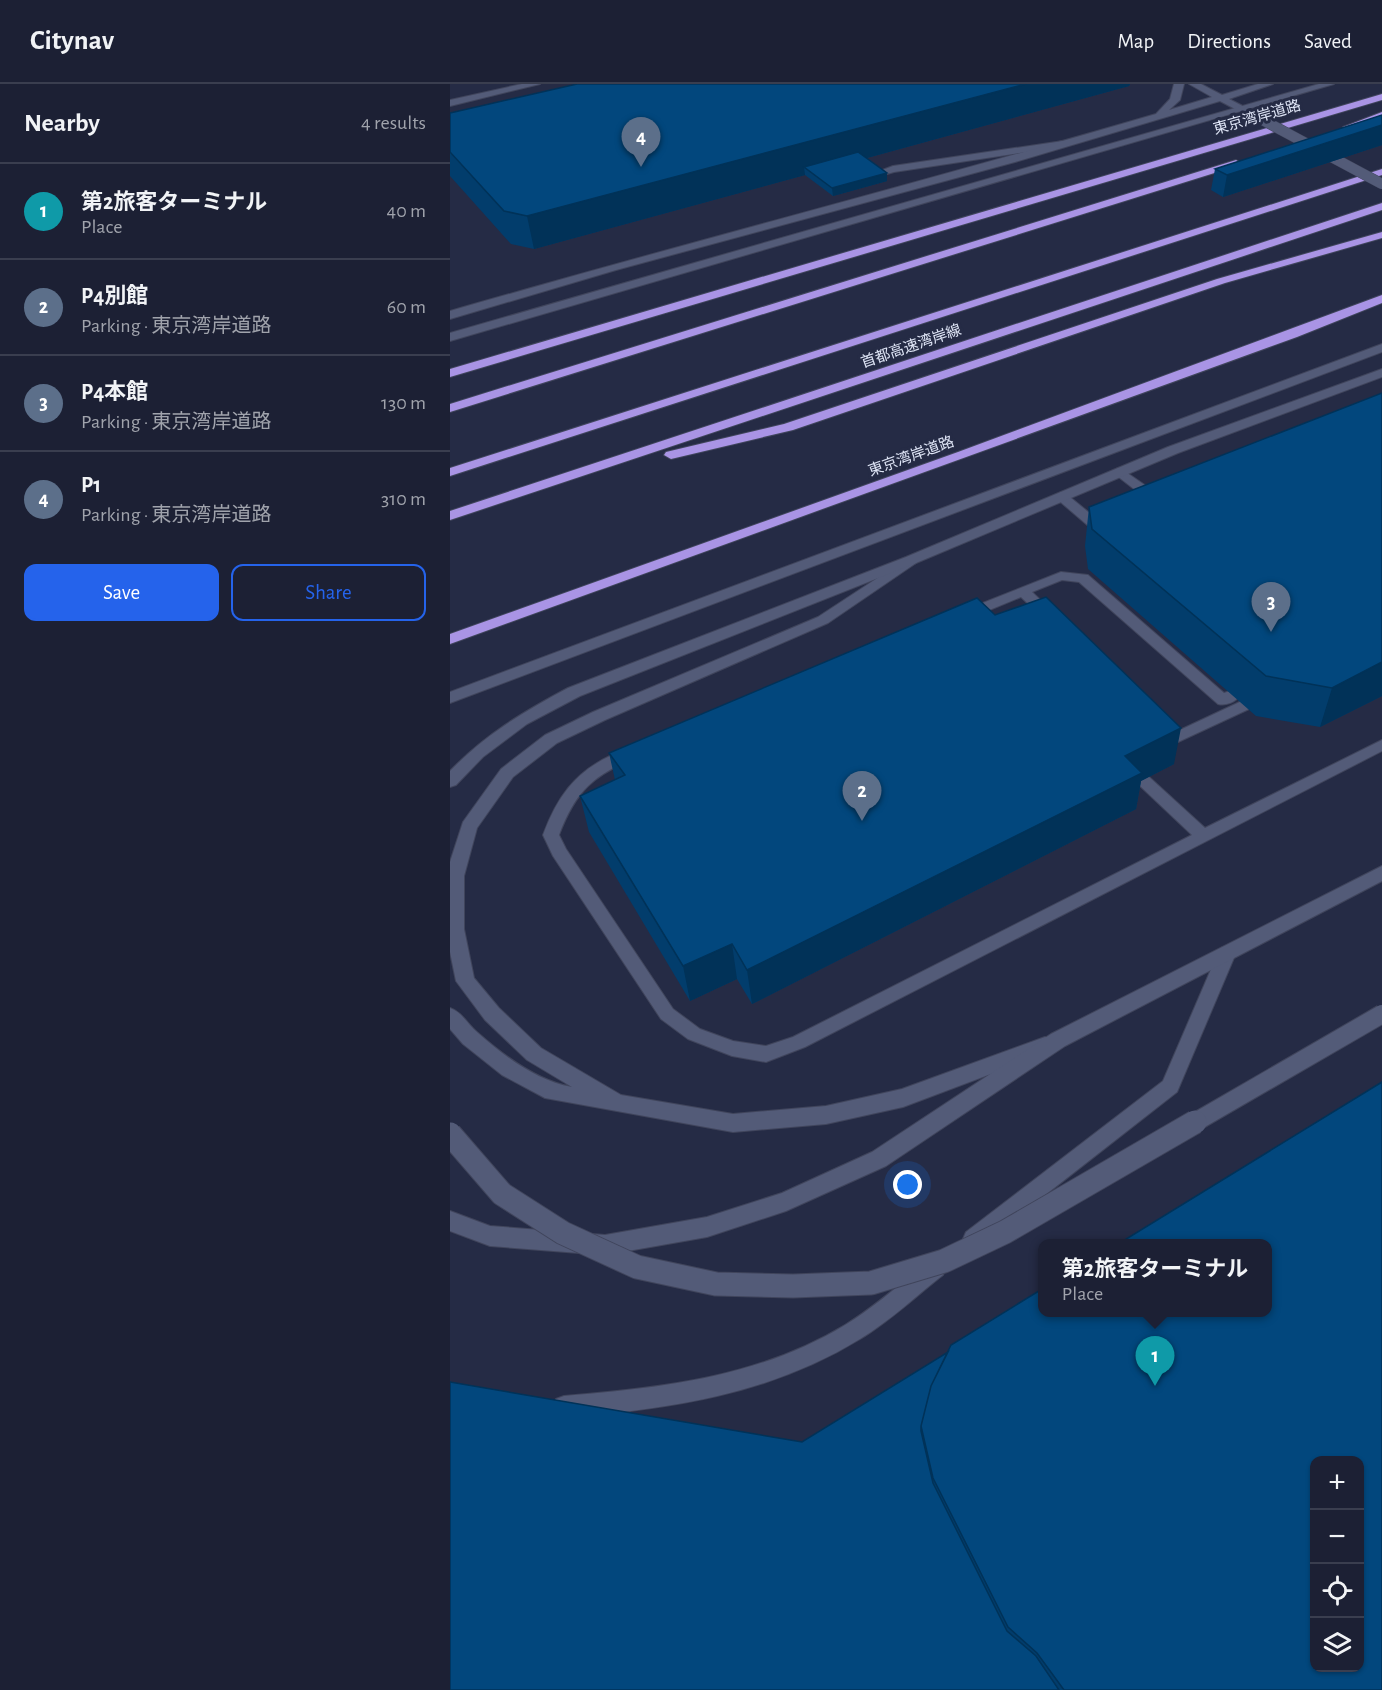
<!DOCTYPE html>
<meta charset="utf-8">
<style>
:root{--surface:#1c2034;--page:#292d40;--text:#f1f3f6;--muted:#a0a3ac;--line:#3a3e4f;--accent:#2563eb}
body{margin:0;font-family:"Alegreya Sans","Noto Sans JP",sans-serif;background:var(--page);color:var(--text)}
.controls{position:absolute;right:18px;bottom:18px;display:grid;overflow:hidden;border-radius:12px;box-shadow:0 2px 4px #0004}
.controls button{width:54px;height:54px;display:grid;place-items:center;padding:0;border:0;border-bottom:2px solid var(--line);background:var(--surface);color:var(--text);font:30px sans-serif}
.you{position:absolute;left:458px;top:1101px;width:21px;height:21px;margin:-15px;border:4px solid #fff;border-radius:50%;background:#1a73e8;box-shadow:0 0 0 9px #1a73e833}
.badge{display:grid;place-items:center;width:39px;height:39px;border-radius:50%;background:var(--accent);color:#fff;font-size:20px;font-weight:700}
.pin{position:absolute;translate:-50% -50px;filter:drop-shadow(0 2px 3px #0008)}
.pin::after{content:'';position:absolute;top:32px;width:21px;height:18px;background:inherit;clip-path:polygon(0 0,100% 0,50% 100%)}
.popup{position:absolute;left:588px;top:1155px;width:234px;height:78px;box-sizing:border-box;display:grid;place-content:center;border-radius:12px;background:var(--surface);filter:drop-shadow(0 2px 4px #0005);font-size:20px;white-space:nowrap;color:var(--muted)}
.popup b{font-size:22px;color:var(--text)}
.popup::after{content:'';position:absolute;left:50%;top:100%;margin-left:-12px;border:12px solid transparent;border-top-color:var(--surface)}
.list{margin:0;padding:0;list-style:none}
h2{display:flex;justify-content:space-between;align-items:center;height:78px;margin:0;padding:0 24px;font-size:26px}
h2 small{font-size:20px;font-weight:400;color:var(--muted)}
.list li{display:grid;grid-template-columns:39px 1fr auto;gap:18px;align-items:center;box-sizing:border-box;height:96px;padding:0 24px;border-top:2px solid var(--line)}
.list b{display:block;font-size:22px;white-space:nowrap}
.list p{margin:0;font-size:20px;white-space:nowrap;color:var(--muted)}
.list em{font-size:20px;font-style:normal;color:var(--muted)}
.actions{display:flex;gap:12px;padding:18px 24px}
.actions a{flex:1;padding:14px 0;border:2px solid var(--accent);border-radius:12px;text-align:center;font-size:21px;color:var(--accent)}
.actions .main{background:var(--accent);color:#fff}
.icon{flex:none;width:33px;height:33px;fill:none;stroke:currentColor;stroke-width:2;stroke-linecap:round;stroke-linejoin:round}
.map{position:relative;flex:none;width:932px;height:1606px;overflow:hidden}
header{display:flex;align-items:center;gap:36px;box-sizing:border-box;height:84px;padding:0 30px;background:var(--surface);border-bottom:2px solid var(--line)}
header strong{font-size:28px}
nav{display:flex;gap:33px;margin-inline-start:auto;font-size:21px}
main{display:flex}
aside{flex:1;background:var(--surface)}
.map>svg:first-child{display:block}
</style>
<header>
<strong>Citynav</strong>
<nav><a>Map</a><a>Directions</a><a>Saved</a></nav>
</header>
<main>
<aside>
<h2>Nearby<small>4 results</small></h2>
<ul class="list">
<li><span class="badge" style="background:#0f9aa8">1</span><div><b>第2旅客ターミナル</b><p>Place</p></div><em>40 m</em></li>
<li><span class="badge" style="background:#5c6f8a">2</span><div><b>P4別館</b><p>Parking · 東京湾岸道路</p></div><em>60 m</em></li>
<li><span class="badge" style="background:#5c6f8a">3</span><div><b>P4本館</b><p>Parking · 東京湾岸道路</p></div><em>130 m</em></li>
<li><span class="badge" style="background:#5c6f8a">4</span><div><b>P1</b><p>Parking · 東京湾岸道路</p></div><em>310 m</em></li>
</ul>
<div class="actions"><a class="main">Save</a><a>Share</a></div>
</aside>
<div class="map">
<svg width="932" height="1606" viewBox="0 0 932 1606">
<rect width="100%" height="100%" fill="#252b45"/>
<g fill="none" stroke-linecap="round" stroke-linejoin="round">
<!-- lane casing -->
<g stroke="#40455c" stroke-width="2">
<path id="lane" d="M613 57 616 58V62L444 88 427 93 422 90 443 82Z
M670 384 712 413 713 416 712 419H702L666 391 664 388 666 385Z
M611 408 615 409 659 445 661 448 659 451H649L607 415 605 412Z
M611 488 638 491 774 609 783 606 788 607 790 611C786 618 776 622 768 620L629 498 612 496 582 508 604 529 606 532 604 535H594L571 513 520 534 515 535 508 531 510 528Z
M794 616 799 617 801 621 799 625 728 658 723 657 707 639 714 634 719 635 730 646Z
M932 656V667L355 963 316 978 282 972 238 955 211 935 103 772 93 751C107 714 124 689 160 672 169 668 177 663 186 665L189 669 186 673C143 692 126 706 109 751L116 765 223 925 250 945 283 957 316 962 343 953 742 751 688 700 685 696 688 692H698L755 744Z
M777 862 783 864 786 869 727 1008 530 1162 523 1164 516 1162 513 1155 516 1148 713 997 768 869 771 864Z
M486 1175 493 1177 496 1184 493 1191C466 1212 440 1237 410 1255 319 1311 218 1325 114 1334L106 1331 103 1323 106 1315 114 1312C213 1304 309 1293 395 1241 425 1223 451 1199 479 1177Z"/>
</g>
<!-- street casing -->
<g stroke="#40455c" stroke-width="2">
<path id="street" d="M724 0H734L730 16 719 26 762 13 739 0H751L772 11 808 0H823L779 15 810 31V35H804L770 17 565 78 166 186 0 235V227C235 159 471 99 706 30L720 15Z
M461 472 466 473 468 476 466 479 378 539 155 636 107 659 63 693 27 744 14 792V845L24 894 49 924 91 964 171 1011 283 1030 376 1022 452 1005 595 953 602 955 605 961 602 967 453 1023 376 1040 283 1048 95 1014 52 991 13 960 0 945V924C12 928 18 941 28 949 54 972 87 997 122 1003L77 976 35 936 6 897 0 868V778L13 738 51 685 95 651 143 628 368 533Z"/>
</g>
<!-- secondary casing -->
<g stroke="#40455c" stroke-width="2">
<path id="secondary" d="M72 0H90L0 22V16Z
M869 0H884L0 257V249Z
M932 260V268L0 619V608Z
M932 285V293L728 369 466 479 130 612 77 640 33 673 6 701 0 703V687C36 650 73 628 118 604L456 473 718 363Z
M932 782V797L615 962 436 1082 336 1127 257 1153 155 1171 40 1162 0 1147V1127L40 1142 155 1151 257 1133 332 1109 422 1068 601 950Z"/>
</g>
<!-- highway casing -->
<g stroke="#40455c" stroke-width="2">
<path id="highway" d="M932 10V16L0 293V285Z
M932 28V34L898 46 893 43Z
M786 76 791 79 790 81 0 328V320Z
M932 85V91L0 392V384Z
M932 119V126L0 436V427Z
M932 148V154L775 199 343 346 221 375 214 371 216 368 334 340 767 195Z
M932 211V219L847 253 0 560V550L508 368Z"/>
</g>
<!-- lane -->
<use href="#lane" fill="#535b78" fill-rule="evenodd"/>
<!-- street -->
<use href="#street" fill="#535b78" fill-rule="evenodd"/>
<!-- secondary -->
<use href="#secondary" fill="#535b78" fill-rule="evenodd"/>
<!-- highway -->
<use href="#highway" fill="#a994e5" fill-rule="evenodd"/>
<!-- street-bridge casing -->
<g stroke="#40455c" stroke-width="11" stroke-linecap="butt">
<path id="street-bridge" d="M807 33 932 100"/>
</g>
<!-- secondary-bridge-far1 casing -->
<g stroke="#40455c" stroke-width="20" stroke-linecap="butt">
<path id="secondary-bridge-far1" d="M742 1040 932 930"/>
</g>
<!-- secondary-bridge casing -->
<g stroke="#40455c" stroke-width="25" stroke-linecap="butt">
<path id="secondary-bridge" d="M0 1050 52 1110 113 1149 187 1183 266 1200 343 1202 421 1199 494 1177 555 1148 745 1038"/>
</g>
<!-- street-bridge -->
<use href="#street-bridge" stroke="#535b78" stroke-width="10"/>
<!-- secondary-bridge-far1 -->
<use href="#secondary-bridge-far1" stroke="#535b78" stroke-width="18"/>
<!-- secondary-bridge -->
<use href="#secondary-bridge" stroke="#535b78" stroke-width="23"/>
</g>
<!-- wall -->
<path fill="#023d6c" d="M127 0H680L679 2 417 74 437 89V97L383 112 355 91 84 165 61 160 0 92V29Z
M932 31V61L773 113 761 106 765 85Z
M639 423 932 612 870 643 806 632 638 485 635 462Z
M545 531 724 680 691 697 686 725 302 920 287 895 240 917 139 748 130 712 165 696 159 669Z
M498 1268 932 1606H0L352 1358Z"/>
<!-- shaded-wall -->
<path fill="#013258" d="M576 0H680L679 2 362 89 354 83 355 91 84 165 77 132Z
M932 41V61L773 113 777 91Z
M437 89V97L383 112 382 104Z
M932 578V612L870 643 882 604Z
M731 644 724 680 691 697 686 725 302 920 297 886 675 672Z
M282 860 287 895 240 917 233 882Z"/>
<!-- building -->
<path fill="#02477d" stroke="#013258" stroke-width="1.5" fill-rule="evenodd" d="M127 0H576L77 132 54 127 0 68V29Z
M932 31V41L777 91 765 85Z
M408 68 437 89 382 104 354 83Z
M932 309V578L882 604 816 592 642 445 639 423Z
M596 513 731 644 675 672 692 689 297 886 282 860 233 882 130 712 175 691 159 669 527 514 545 531Z
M932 998V1606H614L587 1569 558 1543 483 1394 471 1342 481 1302 501 1261 592 1205V1228H818V1160H668ZM864 1377H909V1584H864Z
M498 1268 481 1302 471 1342V1347L483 1399 557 1547 586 1572 609 1606H0V1298L352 1358Z"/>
<g text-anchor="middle" stroke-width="6" stroke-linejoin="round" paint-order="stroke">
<!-- far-street labels -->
<g font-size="15" fill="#dfe5f6" stroke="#252b45">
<text transform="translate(807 33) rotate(-16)" y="5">東京湾岸道路</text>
<text transform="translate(461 262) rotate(-19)" y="5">首都高速湾岸線</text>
<text transform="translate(461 372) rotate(-20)" y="5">東京湾岸道路</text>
</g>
</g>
</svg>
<div class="controls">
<button>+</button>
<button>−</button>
<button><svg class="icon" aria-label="locate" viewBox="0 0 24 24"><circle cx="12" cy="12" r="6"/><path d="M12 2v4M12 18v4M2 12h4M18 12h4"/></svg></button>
<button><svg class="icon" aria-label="layers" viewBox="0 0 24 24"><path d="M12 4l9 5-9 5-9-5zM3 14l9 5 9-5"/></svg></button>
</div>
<div class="you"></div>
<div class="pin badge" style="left:705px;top:1302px;background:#0f9aa8">1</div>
<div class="popup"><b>第2旅客ターミナル</b>Place</div>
<div class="pin badge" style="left:412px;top:737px;background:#5c6f8a">2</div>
<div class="pin badge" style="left:821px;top:548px;background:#5c6f8a">3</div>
<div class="pin badge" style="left:191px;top:83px;background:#5c6f8a">4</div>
</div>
</main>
